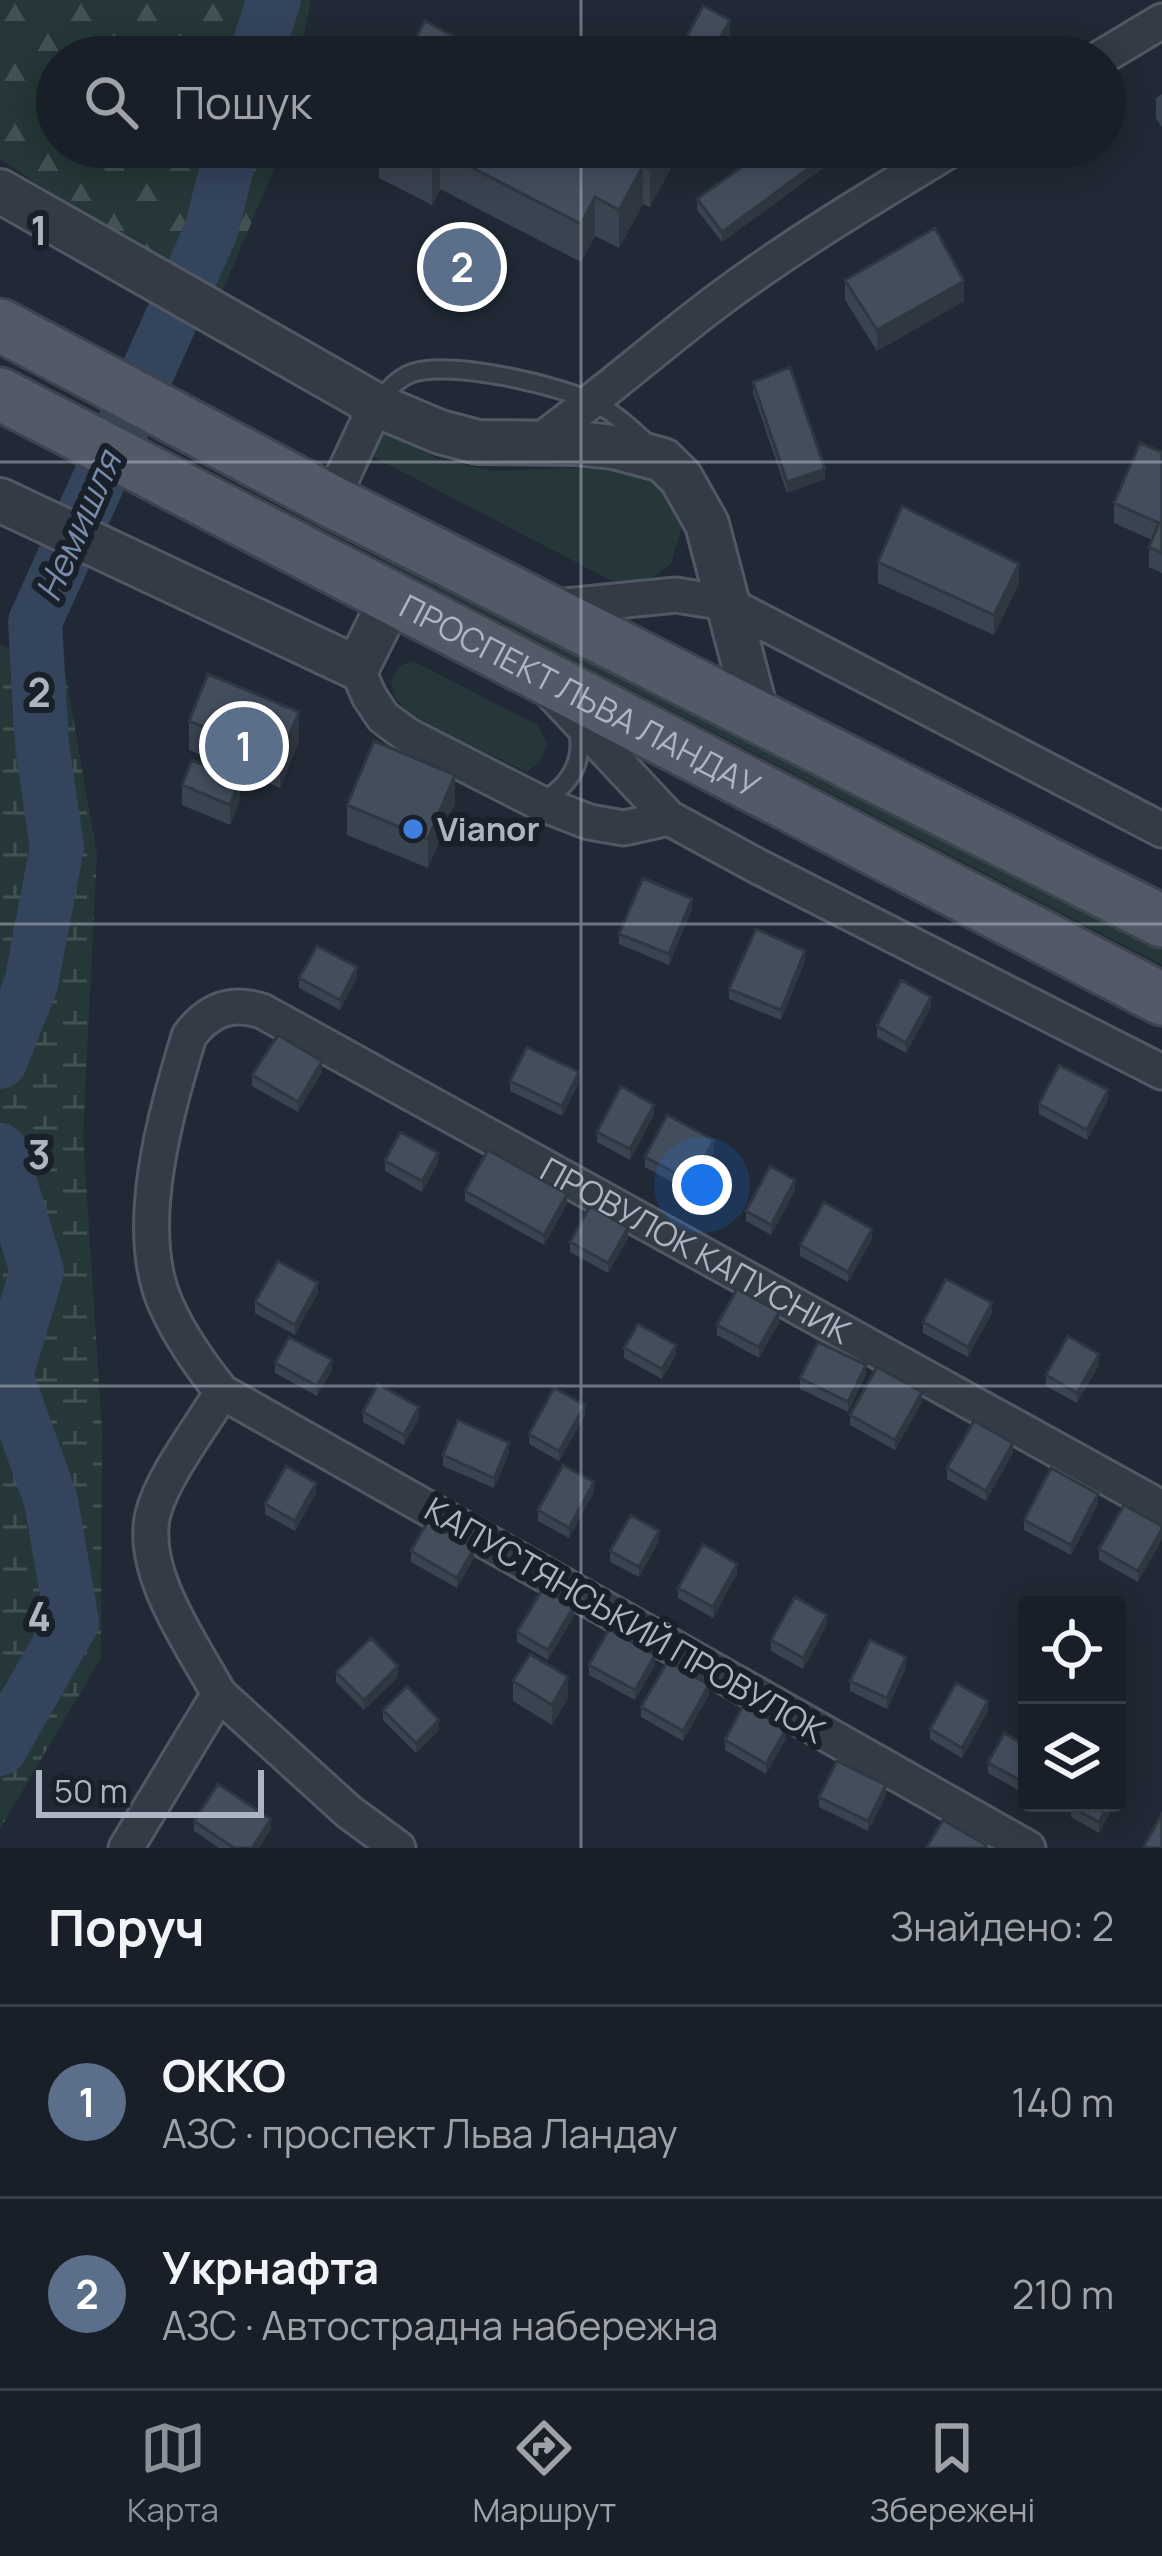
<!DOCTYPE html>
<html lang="uk">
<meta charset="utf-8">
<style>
:root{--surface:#181f28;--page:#252c34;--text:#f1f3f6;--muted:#9fa2a8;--line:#363d45;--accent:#8c9099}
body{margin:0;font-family:Manrope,sans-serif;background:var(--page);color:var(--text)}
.controls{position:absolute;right:36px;bottom:36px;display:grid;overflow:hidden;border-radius:12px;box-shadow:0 6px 30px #0003}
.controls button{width:108px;height:108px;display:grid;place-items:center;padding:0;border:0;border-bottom:3px solid var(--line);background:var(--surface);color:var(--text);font:60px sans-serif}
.scale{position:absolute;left:36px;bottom:30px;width:228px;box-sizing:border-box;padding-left:12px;border:6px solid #adb5c3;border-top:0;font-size:33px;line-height:42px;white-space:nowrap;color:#adb5c3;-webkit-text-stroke:9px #19202a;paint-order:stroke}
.you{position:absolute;left:702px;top:1185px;width:42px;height:42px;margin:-30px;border:9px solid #fff;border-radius:50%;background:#1a73e8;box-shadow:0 0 0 18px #1a73e833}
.badge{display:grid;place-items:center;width:78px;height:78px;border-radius:50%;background:var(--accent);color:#fff;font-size:39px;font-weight:700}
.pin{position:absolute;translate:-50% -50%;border:6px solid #fff;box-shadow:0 3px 12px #0006}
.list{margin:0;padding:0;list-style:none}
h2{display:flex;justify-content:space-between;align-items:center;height:156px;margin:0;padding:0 48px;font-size:51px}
h2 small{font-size:39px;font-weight:400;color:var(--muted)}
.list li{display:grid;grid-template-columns:78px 1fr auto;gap:36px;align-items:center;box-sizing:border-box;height:192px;padding:0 48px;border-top:3px solid var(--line)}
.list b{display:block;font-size:45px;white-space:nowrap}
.list p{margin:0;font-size:39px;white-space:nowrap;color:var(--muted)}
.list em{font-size:39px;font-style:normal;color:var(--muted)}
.icon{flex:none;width:66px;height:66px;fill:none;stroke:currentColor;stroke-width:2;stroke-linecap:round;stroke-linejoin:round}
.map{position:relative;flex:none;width:1162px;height:1848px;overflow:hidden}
.search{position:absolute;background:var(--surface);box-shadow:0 6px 30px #0003;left:36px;right:36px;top:36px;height:132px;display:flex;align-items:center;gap:30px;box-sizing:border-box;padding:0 42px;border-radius:66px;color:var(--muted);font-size:45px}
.sheet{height:540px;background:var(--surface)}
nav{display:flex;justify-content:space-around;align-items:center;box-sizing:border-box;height:168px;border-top:3px solid var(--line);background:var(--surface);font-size:33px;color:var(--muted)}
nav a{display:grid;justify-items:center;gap:6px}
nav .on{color:var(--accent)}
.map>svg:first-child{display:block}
</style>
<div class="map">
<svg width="1162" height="1848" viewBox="0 0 1162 1848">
<defs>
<pattern id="forest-firs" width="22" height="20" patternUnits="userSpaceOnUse" patternTransform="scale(3)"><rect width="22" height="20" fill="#253738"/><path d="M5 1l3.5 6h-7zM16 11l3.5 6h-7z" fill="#425253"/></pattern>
<pattern id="wetland-marsh" width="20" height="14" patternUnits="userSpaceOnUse" patternTransform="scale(3)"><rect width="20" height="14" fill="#253738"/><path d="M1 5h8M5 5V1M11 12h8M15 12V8" fill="none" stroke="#425253"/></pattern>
</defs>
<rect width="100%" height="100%" fill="#202935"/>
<!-- green -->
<path fill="#253738" d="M381 431 439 459 494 471 563 468 641 470 673 494 683 522 671 564 650 579 612 581 368 454Z
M370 544 1162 949V965L387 563 370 552Z
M413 661 538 725 547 744 541 761 527 772 415 720 396 699 391 681 399 666Z"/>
<!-- forest -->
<path fill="url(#forest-firs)" d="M0 0H311L299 57H57V147H280L276 164 221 295 111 232 0 159Z"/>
<!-- wetland -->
<path fill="url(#wetland-marsh)" d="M0 645 65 671 97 855 83 1135 102 1429 101 1658 0 1829Z"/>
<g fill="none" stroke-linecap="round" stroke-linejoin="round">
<!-- river -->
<path stroke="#34445c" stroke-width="54" d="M255 57 274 0
M0 1062 31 984 57 847 42 745 35 622 211 231 232 147
M0 1150 37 1271 6 1375 51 1501 72 1622 0 1749"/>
<!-- service casing -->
<g stroke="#515864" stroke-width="22">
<path id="service" d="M376 404C387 392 396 379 412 373 451 360 560 385 597 404 617 415 633 430 649 445
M541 802C571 785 586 760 577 725"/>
</g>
<!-- minor casing -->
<g stroke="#515864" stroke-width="39">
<g id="minor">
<path d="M1102 57 1162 21"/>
<path d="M535 444C598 399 655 348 716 302 792 245 874 196 955 147"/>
<path d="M331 501 376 405"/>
<path d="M546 608 676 595 726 603 1162 830"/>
<path d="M357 668 369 696 383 717 407 735 540 803 589 822 624 828 669 818"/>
<path d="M553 694 669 818 759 867 1162 1072"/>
<path d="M219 1694 349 1812 398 1848"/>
<path d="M126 1848 219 1694C192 1644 139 1572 153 1514 162 1477 202 1426 222 1392"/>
<path id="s1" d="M1028 1848 222 1392C201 1366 181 1338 167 1307 131 1231 166 1113 189 1036 208 1010 231 1001 262 1011L1162 1508"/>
</g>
</g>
<!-- tertiary casing -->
<g stroke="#515864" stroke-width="48">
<path id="tertiary" d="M0 191 376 405 440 432 478 442 575 443 614 447 663 460 681 478 707 524 757 715
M0 500 357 668 392 598"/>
</g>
<!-- primary casing -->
<g stroke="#3d444f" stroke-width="57">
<g id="primary">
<path d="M0 325 331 501 1162 921"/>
<path id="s2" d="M0 394 1162 999"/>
</g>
</g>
<!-- service -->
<use href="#service" stroke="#333b46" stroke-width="16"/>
<!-- minor -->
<use href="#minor" stroke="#333b46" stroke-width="33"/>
<!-- tertiary -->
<use href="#tertiary" stroke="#333b46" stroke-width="42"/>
<!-- primary -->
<use href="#primary" stroke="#515a66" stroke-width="51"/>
</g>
<!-- wall -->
<path fill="#3a4350" d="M1162 94V127L1156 118V98Z
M375 147H682L650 207 643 204 619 248 595 236 581 262 440 189 432 205 379 178V153L375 151Z
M769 147H852L722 242 697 210V199Z
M845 280 964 301 877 351 845 300Z
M753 382 825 479 787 493 753 393Z
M1162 452V573L1149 567V547L1152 540 1114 523V503Z
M878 562 1019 584 994 635 878 583Z
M189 721 299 741 280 788 189 750Z
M182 785 240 800 230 825 182 805Z
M455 804 428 868 347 835V805Z
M692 909 669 965 619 944V934Z
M805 961 781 1020 729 999V989Z
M357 977 340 1010 299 988V978Z
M931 1007 906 1053 877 1037V1026Z
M322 1072 298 1112 252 1086V1075Z
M510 1081 579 1082 562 1116 510 1091Z
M1108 1100 1087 1140 1039 1114V1104Z
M654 1115 630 1160 597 1142V1132Z
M714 1151 692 1193 645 1167V1157Z
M385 1161 438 1163 422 1192 385 1171Z
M465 1191 567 1204 544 1245 465 1201Z
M795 1191 771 1235 746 1221V1211Z
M628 1238 608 1273 570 1252V1242Z
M872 1239 848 1282 800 1256V1245Z
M318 1293 295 1335 255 1313V1302Z
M992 1313 968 1357 923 1333V1322Z
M779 1323 759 1358 717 1335V1325Z
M624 1348 676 1355 662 1379 624 1358Z
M275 1363 332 1370 317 1396 275 1373Z
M1099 1365 1077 1403 1046 1386V1375Z
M866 1375 848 1412 800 1389V1378Z
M922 1402 895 1450 850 1425V1415Z
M363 1412 419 1418 404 1445 363 1422Z
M585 1415 559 1461 529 1444V1434Z
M509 1453 494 1488 443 1466V1455Z
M1013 1453 986 1501 947 1479V1468Z
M594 1492 569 1538 538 1521V1510Z
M316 1493 295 1531 265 1514V1504Z
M1098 1504 1071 1555 1024 1530V1520Z
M1162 1526 1138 1582 1099 1560V1549Z
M659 1541 639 1577 610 1562V1551Z
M411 1551 474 1558 457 1588 411 1562Z
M737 1574 713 1618 678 1598V1588Z
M574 1616 548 1660 517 1642V1632Z
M827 1625 803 1669 771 1651V1640Z
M589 1665H655L635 1700 589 1675Z
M906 1668 887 1709 850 1691V1681Z
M336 1672 398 1677 364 1710 336 1682Z
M513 1681 568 1698 552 1725 513 1701Z
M709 1695 683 1741 641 1717V1707Z
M383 1710 439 1730 416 1753 383 1720Z
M988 1711 962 1758 930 1739V1729Z
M786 1739 766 1774 725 1750V1740Z
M1027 1746V1795L988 1773V1763Z
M886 1795 868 1831 819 1807V1797Z
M1115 1803 1099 1833 1071 1817V1807Z
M194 1821 271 1829 259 1848H219L194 1831Z"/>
<!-- shaded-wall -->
<path fill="#2f3741" d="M730 20V57H710Z
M662 147H682L650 207V169Z
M838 147H852L722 242V232Z
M440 151V189L432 205V167Z
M643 166V204L619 248V210Z
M595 197V236L581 262V224Z
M964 281V301L877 351V330Z
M825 469V479L787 493V482Z
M1019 564V584L994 635V615Z
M299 712V741L280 788V758Z
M455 775V804L428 868V839Z
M240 780V800L230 825V805Z
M692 899V909L669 965V954Z
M805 951V961L781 1020V1010Z
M357 967V977L340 1010V1000Z
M931 997V1007L906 1053V1043Z
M322 1061V1072L298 1112V1102Z
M579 1072V1082L562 1116V1106Z
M1108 1090V1100L1087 1140V1130Z
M654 1105V1115L630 1160V1149Z
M714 1140V1151L692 1193V1182Z
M438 1153V1163L422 1192V1181Z
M795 1180V1191L771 1235V1225Z
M567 1194V1204L544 1245V1235Z
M628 1228V1238L608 1273V1263Z
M872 1229V1239L848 1282V1272Z
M318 1283V1293L295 1335V1325Z
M992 1303V1313L968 1357V1347Z
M779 1312V1323L759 1358V1347Z
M676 1345V1355L662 1379V1369Z
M1099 1354V1365L1077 1403V1393Z
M332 1360V1370L317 1396V1386Z
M866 1365V1375L848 1412V1402Z
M922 1392V1402L895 1450V1440Z
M585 1405V1415L559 1461V1451Z
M419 1407V1418L404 1445V1435Z
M509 1443V1453L494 1488V1478Z
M1013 1443V1453L986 1501V1491Z
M594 1482V1492L569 1538V1528Z
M316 1483V1493L295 1531V1521Z
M1098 1494V1504L1071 1555V1545Z
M1162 1529V1540L1138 1582V1571Z
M659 1531V1541L639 1577V1567Z
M474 1548V1558L457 1588V1578Z
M737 1564V1574L713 1618V1607Z
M574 1606V1616L548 1660V1650Z
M827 1615V1625L803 1669V1658Z
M655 1655V1665L635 1700V1690Z
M906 1657V1668L887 1709V1698Z
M398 1666V1677L364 1710V1700Z
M568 1677V1698L552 1725V1705Z
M709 1685V1695L683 1741V1731Z
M988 1701V1711L962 1758V1748Z
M439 1720V1730L416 1753V1743Z
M786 1729V1739L766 1774V1764Z
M886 1785V1795L868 1831V1821Z
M1109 1803H1115L1099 1833V1822Z
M271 1819V1829L259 1848H252Z"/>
<!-- building -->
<path fill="#434e5d" stroke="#2f3741" stroke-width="3" d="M703 6 730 20 710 57H676Z
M425 21 493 57H405Z
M393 147H662L650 169 643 166 619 210 595 197 581 224 440 151 432 167Z
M769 147H838L722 232 697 199Z
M935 228 964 281 877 330 845 280Z
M790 367 825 469 787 482 753 382Z
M1140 443 1162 452V553L1149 547 1159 523 1114 503Z
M902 506 1019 564 994 615 878 562Z
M208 674 299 712 280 758 189 721Z
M374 741 455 775 428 839 347 805Z
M192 760 240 780 230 805 182 785Z
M643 878 692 899 669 954 619 934Z
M756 929 805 951 781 1010 729 989Z
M317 946 357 967 340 1000 299 978Z
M901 980 931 997 906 1043 877 1026Z
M278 1035 322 1061 298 1102 252 1075Z
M527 1047 579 1072 562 1106 510 1081Z
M1059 1065 1108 1090 1087 1130 1039 1104Z
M621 1086 654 1105 630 1149 597 1132Z
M667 1115 714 1140 692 1182 645 1157Z
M400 1132 438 1153 422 1181 385 1161Z
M488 1150 567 1194 544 1235 465 1191Z
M770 1166 795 1180 771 1225 746 1211Z
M824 1202 872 1229 848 1272 800 1245Z
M590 1206 628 1228 608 1263 570 1242Z
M278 1261 318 1283 295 1325 255 1302Z
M946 1279 992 1303 968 1347 923 1322Z
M737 1289 779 1312 759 1347 717 1325Z
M638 1324 676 1345 662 1369 624 1348Z
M1068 1336 1099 1354 1077 1393 1046 1375Z
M289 1337 332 1360 317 1386 275 1363Z
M818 1342 866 1365 848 1402 800 1378Z
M877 1367 922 1392 895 1440 850 1415Z
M378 1384 419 1407 404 1435 363 1412Z
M554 1388 585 1405 559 1451 529 1434Z
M458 1420 509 1443 494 1478 443 1455Z
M974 1421 1013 1443 986 1491 947 1468Z
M563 1465 594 1482 569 1528 538 1510Z
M286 1466 316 1483 295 1521 265 1504Z
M1051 1468 1098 1494 1071 1545 1024 1520Z
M1124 1505 1162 1526V1529L1138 1571 1099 1549Z
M631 1515 659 1531 639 1567 610 1551Z
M428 1521 474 1548 457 1578 411 1551Z
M703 1544 737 1564 713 1607 678 1588Z
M543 1588 574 1606 548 1650 517 1632Z
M795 1597 827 1615 803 1658 771 1640Z
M609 1629 655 1655 635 1690 589 1665Z
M371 1638 398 1666 364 1700 336 1672Z
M870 1640 906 1657 887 1698 850 1681Z
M530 1654 568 1677 552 1705 513 1681Z
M668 1661 709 1685 683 1731 641 1707Z
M956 1683 988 1701 962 1748 930 1729Z
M407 1686 439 1720 416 1743 383 1710Z
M744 1704 786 1729 766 1764 725 1740Z
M1004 1733 1027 1746V1784L988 1763Z
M837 1761 886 1785 868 1821 819 1797Z
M218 1784 271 1819 252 1848H234L194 1821Z
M1073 1803H1109L1099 1822 1071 1807Z
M1162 1814V1848H1147L1144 1846Z
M943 1820 986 1845 984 1848H926Z"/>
<!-- grid -->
<path fill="none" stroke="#adb5c3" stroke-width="3" stroke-opacity="0.55" d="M581 0V57M581 147V1848M0 462H1162M0 924H1162M0 1386H1162"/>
<!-- markers -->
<circle fill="#3f7fe0" stroke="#19202a" stroke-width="4.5" cx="413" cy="829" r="12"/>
<g text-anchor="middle" stroke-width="12" stroke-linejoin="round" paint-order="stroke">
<!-- street labels -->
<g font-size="33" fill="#adb5c3" stroke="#19202a">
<text dy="12" stroke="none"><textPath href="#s2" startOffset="654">ПРОСПЕКТ ЛЬВА ЛАНДАУ</textPath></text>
<text dy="12" stroke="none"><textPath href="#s1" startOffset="1884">ПРОВУЛОК КАПУСНИК</textPath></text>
<text transform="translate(625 1620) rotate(30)" y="12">КАПУСТЯНСЬКИЙ ПРОВУЛОК</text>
</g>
<!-- poi labels -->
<g font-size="33" font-weight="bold" fill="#adb5c3" stroke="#19202a" text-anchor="start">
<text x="437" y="841">Vianor</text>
</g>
<!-- water labels -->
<g font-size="36" font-style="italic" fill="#768caa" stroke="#19202a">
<text transform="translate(78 526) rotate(-66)" y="13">Немишля</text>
</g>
</g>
<g font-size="39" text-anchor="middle" font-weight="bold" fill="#adb5c3" stroke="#19202a" stroke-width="12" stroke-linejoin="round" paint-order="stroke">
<text x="39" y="245">1</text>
<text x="39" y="707">2</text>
<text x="39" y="1169">3</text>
<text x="39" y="1631">4</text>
</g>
</svg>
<div class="controls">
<button><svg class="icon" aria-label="locate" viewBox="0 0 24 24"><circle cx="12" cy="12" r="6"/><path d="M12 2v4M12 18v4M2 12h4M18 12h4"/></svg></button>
<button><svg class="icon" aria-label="layers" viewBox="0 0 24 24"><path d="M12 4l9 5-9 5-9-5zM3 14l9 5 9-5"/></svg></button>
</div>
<div class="scale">50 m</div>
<div class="you"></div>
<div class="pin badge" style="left:244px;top:746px;background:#5c6f8a">1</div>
<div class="pin badge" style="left:462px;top:267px;background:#5c6f8a">2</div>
<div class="search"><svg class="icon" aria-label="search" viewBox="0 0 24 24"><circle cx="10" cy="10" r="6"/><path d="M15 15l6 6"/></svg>Пошук</div>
</div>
<section class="sheet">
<h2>Поруч<small>Знайдено: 2</small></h2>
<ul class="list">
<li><span class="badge" style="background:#5c6f8a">1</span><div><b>ОККО</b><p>АЗС · проспект Льва Ландау</p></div><em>140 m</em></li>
<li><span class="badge" style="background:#5c6f8a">2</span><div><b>Укрнафта</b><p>АЗС · Автострадна набережна</p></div><em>210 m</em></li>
</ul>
</section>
<nav>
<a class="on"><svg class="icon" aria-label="map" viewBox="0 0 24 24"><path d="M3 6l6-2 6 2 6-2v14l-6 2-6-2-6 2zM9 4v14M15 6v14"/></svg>Карта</a>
<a><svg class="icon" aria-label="directions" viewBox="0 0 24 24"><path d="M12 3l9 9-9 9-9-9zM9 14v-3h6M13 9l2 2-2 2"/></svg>Маршрут</a>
<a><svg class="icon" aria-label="saved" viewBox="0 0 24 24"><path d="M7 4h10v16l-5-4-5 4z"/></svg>Збережені</a>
</nav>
